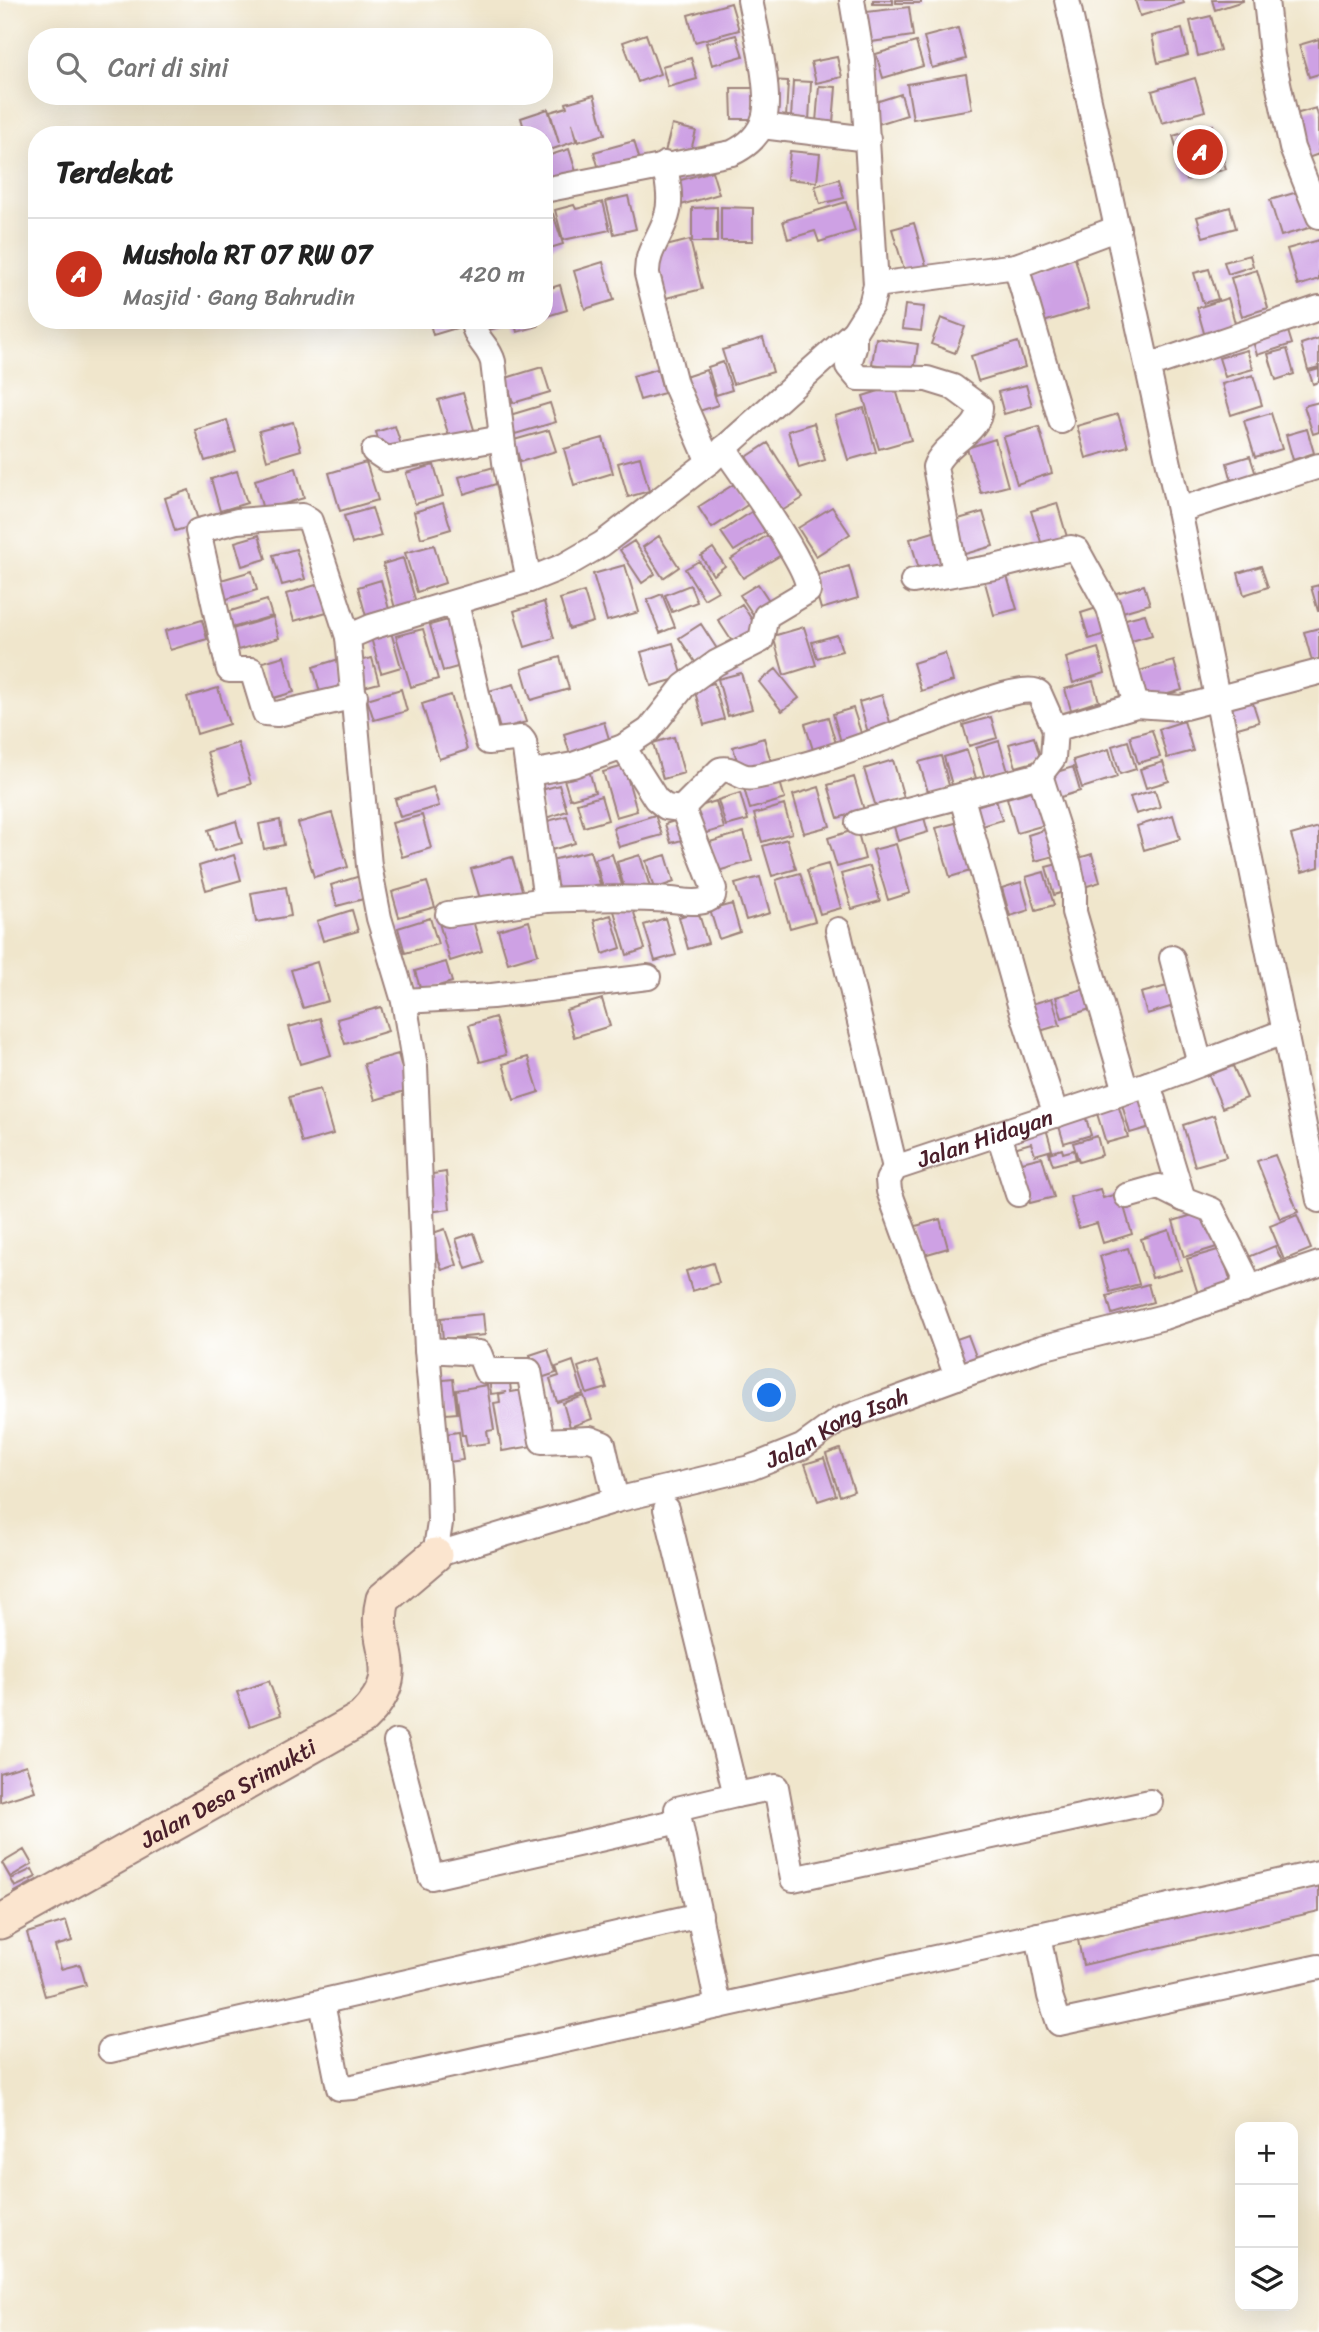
<!DOCTYPE html>
<html lang="id">
<meta charset="utf-8">
<style>
:root{--surface:#fff;--page:#f6f6f6;--text:#222;--muted:#767676;--line:#e0e0e0;--accent:#c8321e}
body{margin:0;font-family:Sriracha,sans-serif;background:var(--page);color:var(--text)}
.controls{position:absolute;right:21px;bottom:21px;display:grid;overflow:hidden;border-radius:14px;box-shadow:0 7px 28px #0002}
.controls button{width:63px;height:63px;display:grid;place-items:center;padding:0;border:0;border-bottom:2px solid var(--line);background:var(--surface);color:var(--text);font:35px sans-serif}
.you{position:absolute;left:770px;top:1396px;width:24px;height:24px;margin:-18px;border:5px solid #fff;border-radius:50%;background:#1a73e8;box-shadow:0 0 0 10px #1a73e833}
.badge{display:grid;place-items:center;width:46px;height:46px;border-radius:50%;background:var(--accent);color:#fff;font-size:23px;font-weight:700}
.pin{position:absolute;translate:-50% -50%;border:4px solid #fff;box-shadow:0 2px 7px #0006}
.list{margin:0;padding:0;list-style:none}
h2{display:flex;justify-content:space-between;align-items:center;height:91px;margin:0;padding:0 28px;font-size:30px}
h2 small{font-size:23px;font-weight:400;color:var(--muted)}
.list li{display:grid;grid-template-columns:46px 1fr auto;gap:21px;align-items:center;box-sizing:border-box;height:112px;padding:0 28px;border-top:2px solid var(--line)}
.list b{display:block;font-size:26px;white-space:nowrap}
.list p{margin:0;font-size:23px;white-space:nowrap;color:var(--muted)}
.list em{font-size:23px;font-style:normal;color:var(--muted)}
.icon{flex:none;width:38px;height:38px;fill:none;stroke:currentColor;stroke-width:2;stroke-linecap:round;stroke-linejoin:round}
.map{position:relative;flex:none;width:1319px;height:2332px;overflow:hidden}
.search{position:absolute;background:var(--surface);box-shadow:0 7px 28px #0002;left:28px;top:28px;width:525px;height:77px;display:flex;align-items:center;gap:18px;box-sizing:border-box;padding:0 24px;border-radius:28px;color:var(--muted);font-size:26px}
.panel{position:absolute;background:var(--surface);box-shadow:0 7px 28px #0002;left:28px;top:126px;width:525px;height:203px;border-radius:28px}
.map>svg:first-child{display:block}
</style>
<div class="map">
<svg width="1319" height="2332" viewBox="0 0 1319 2332">
<rect width="100%" height="100%" fill="#fff"/>
<filter id="ink" filterUnits="userSpaceOnUse"><feTurbulence type="fractalNoise" baseFrequency=".0143" numOctaves="2"/><feDisplacementMap in="SourceGraphic" scale="14" xChannelSelector="R" yChannelSelector="G"/><feConvolveMatrix kernelMatrix="1 2 1 2 8 2 1 2 1" color-interpolation-filters="sRGB"/></filter>
<filter id="wash" filterUnits="userSpaceOnUse"><feTurbulence type="fractalNoise" baseFrequency=".00686" numOctaves="4" result="noise"/><feDisplacementMap in="SourceGraphic" scale="28" xChannelSelector="R" yChannelSelector="G"/><feGaussianBlur stdDeviation="1.57" result="paint"/><feColorMatrix in="noise" values="0 0 0 0 0 0 0 0 0 0 0 0 0 0 0 0 0 1.4 0 .05"/><feComposite in="paint" operator="in"/></filter>
<g filter="url(#wash)">
<rect width="100%" height="100%" fill="#f0e6cc"/>
<g id="blocks">
<!-- building -->
<path fill="#cea1e4" d="M873 0H893V4H873Z
M896 0H921V3H896Z
M1135 0H1183L1184 3 1140 16Z
M1212 0H1243V1L1215 10Z
M731 3 739 30 695 42 688 15Z
M909 7 913 36 871 42 866 12Z
M1211 16 1220 50 1198 56 1190 21Z
M958 28 966 59 932 68 924 37Z
M1182 29 1188 55 1158 63 1152 36Z
M646 34 660 74 638 82 623 42Z
M736 35 743 56 712 65 706 43Z
M1319 39V74L1309 77 1299 45Z
M916 42 923 66 883 78 876 54Z
M837 57 842 77 816 83 811 62Z
M691 58 697 79 668 87 662 66Z
M966 74 972 109 913 119 907 84Z
M1195 78 1205 111 1162 123 1152 91Z
M768 80 788 81 786 118 766 117Z
M793 81 811 82 809 121 791 120Z
M819 86 836 87 833 123 816 122Z
M731 88H754L755 119H732Z
M901 94 907 115 872 126 866 105Z
M594 95 605 134 578 142 572 123 576 141 544 152V135H526L521 118 548 109 559 143 550 112 567 107 566 103Z
M1316 108 1319 120V154L1305 159 1292 115Z
M672 125 696 131 689 158 665 152Z
M1213 125 1226 169 1186 180 1173 136Z
M634 141 641 164 601 176 594 152Z
M569 149 577 175 544 185V157Z
M790 151 820 154 817 182 787 179Z
M712 171 719 194 681 205 674 182Z
M839 179 844 198 820 204 815 186Z
M1301 191 1312 227 1281 236 1270 200Z
M628 196 636 229 614 234 606 201Z
M603 202 610 230 563 240 555 210 574 205 576 209Z
M846 202 855 231 819 242 815 231 788 239 783 221Z
M717 207V242H692V208Z
M721 207 753 208V241H721Z
M1230 207 1236 228 1203 237 1197 217Z
M553 214 563 244 544 250V216Z
M914 223 927 269 906 276 892 229Z
M690 240 702 289 666 298 654 249Z
M1319 240V279L1298 286 1287 249Z
M1250 255 1253 266 1228 274 1224 262Z
M1075 258 1089 308 1037 324 1022 273Z
M603 262 614 300 585 309 574 271Z
M1209 269 1218 299 1203 303 1194 273Z
M1257 270 1268 308 1242 316 1231 278Z
M560 285 567 310 544 317V290Z
M1228 298 1237 330 1206 340 1197 308Z
M905 305 924 307 921 331 902 329Z
M941 318 965 327 955 353 931 344Z
M429 320H462L463 326 433 335Z
M481 320H506L507 325 485 331Z
M514 320H537L538 326 517 332Z
M1287 328 1292 344 1257 355 1252 338Z
M763 338 773 372 733 384 722 350Z
M876 338 918 344 914 371 872 364Z
M1319 338V367L1308 370 1301 344Z
M1018 342 1025 367 978 381 971 356Z
M1287 349 1294 374 1276 380 1268 354Z
M1247 350 1253 369 1225 377 1219 358Z
M723 362 732 390 716 395 708 367Z
M542 367 550 392 513 403 506 378Z
M657 369 664 393 640 400 633 376Z
M1319 369V382L1313 384 1309 372Z
M706 370 718 405 696 412 685 377Z
M1253 375 1262 405 1231 415 1222 384Z
M1026 385 1032 406 1004 414 998 392Z
M895 386 911 440 879 449 863 396Z
M463 393 475 433 450 440 438 400Z
M1319 402V432L1313 434 1304 406Z
M550 403 556 422 515 434 510 415Z
M864 408 876 452 848 460 835 416Z
M1271 413 1282 449 1255 457 1244 421Z
M1118 414 1128 446 1086 458 1077 426Z
M227 420 236 452 205 461 195 430Z
M293 422 301 450 267 460 259 431Z
M814 423 825 460 799 468 788 431Z
M395 426 403 451 383 457 376 432Z
M1039 427 1052 473 1017 484 1003 437Z
M1307 429 1314 453 1293 460 1286 435Z
M549 430 556 451 520 462 514 440Z
M603 438 613 473 574 485 564 449Z
M995 439 1008 486 981 493 967 448Z
M768 443 803 498 780 512 745 458Z
M1250 456 1257 478 1233 485 1227 463Z
M640 457 649 491 628 497 618 463Z
M366 462 378 500 340 511 329 473Z
M434 465 443 496 415 504 406 473Z
M494 467 499 483 464 494 459 477Z
M296 468 304 498 263 510 255 480Z
M237 471 247 503 220 511 211 479Z
M736 483 749 504 712 528 698 507Z
M189 490 199 524 175 531 165 498Z
M443 503 451 529 421 538 414 512Z
M1057 503 1067 537 1042 545 1031 511Z
M832 507 850 534 816 556 798 528Z
M372 508 381 536 352 544 344 516Z
M756 509 769 529 734 551 721 532Z
M983 512 993 546 958 556 948 522Z
M940 530 951 567 921 576 910 539Z
M259 535 266 559 242 566 235 542Z
M768 535 781 555 743 578 731 559Z
M659 536 679 567 663 578 643 547Z
M634 541 655 574 642 583 620 550Z
M434 545 445 583 417 592 405 553Z
M713 548 725 566 713 575 701 556Z
M296 549 305 579 282 585 273 555Z
M403 558 417 606 396 612 383 564Z
M699 561 718 591 704 599 685 569Z
M625 565 639 612 607 621 593 574Z
M849 566 858 598 821 609 812 577Z
M1261 566 1268 587 1244 595 1238 573Z
M252 571 257 590 220 601 214 582Z
M1006 573 1017 609 994 615 984 579Z
M381 580 390 613 367 620 358 587Z
M326 582 334 610 294 621 286 594Z
M758 584 774 608 756 619 740 595Z
M690 585 697 602 672 612 665 595Z
M1144 585 1150 604 1119 613 1113 594Z
M1319 585V611H1318L1311 587Z
M584 592 593 622 569 629 560 599Z
M662 594 675 627 660 633 647 600Z
M267 600 272 616 225 630 221 614Z
M544 602 554 638 525 647 514 611Z
M742 604 759 631 735 646 718 620Z
M1100 607 1108 633 1089 639 1081 613Z
M1145 614 1152 635 1128 642 1122 620Z
M273 617 279 638 231 652 225 631Z
M455 618 468 664 443 671 430 625Z
M202 620 207 639 170 650 165 631Z
M701 624 719 652 697 665 679 638Z
M804 627 816 665 784 675 773 636Z
M1319 628V659L1312 661 1304 632Z
M423 629 438 679 411 687 396 636Z
M391 632 401 667 381 673 371 638Z
M837 635 842 651 817 658 812 642Z
M673 643 683 677 651 686 641 652Z
M1098 648 1105 673 1073 683 1066 658Z
M945 653 953 681 921 691 913 663Z
M284 656 294 692 270 699 260 663Z
M560 657 569 689 531 700 522 669Z
M372 658 379 683 364 687 356 662Z
M339 659 347 688 321 696 313 667Z
M1174 661 1182 690 1147 700 1139 671Z
M776 669 799 698 782 711 759 682Z
M741 673 752 709 728 716 718 679Z
M1093 681 1099 701 1071 710 1065 689Z
M714 683 724 719 704 725 694 688Z
M514 684 526 722 500 729 489 691Z
M218 688 229 724 197 734 187 697Z
M401 689 407 711 374 720 367 699Z
M1250 694 1259 722 1234 729 1226 701Z
M451 695 467 750 439 759 422 704Z
M882 695 892 729 869 736 859 702Z
M853 708 862 736 841 742 833 714Z
M828 717 837 747 814 753 805 724Z
M991 717 997 738 969 746 963 725Z
M1184 721 1193 751 1167 758 1159 729Z
M604 722 612 749 572 761 564 734Z
M1152 730 1160 757 1138 763 1130 736Z
M674 737 684 773 663 779 653 743Z
M1034 737 1041 760 1016 767 1009 744Z
M764 738 772 765 741 774 733 747Z
M999 741 1009 775 986 782 976 748Z
M1128 741 1136 769 1120 774 1112 746Z
M238 743 251 784 220 793 207 752Z
M1109 749 1117 777 1082 788 1073 760Z
M967 750 976 778 952 785 944 757Z
M941 756 950 789 929 795 919 762Z
M893 760 904 798 876 807 864 769Z
M1163 762 1169 781 1146 788 1140 769Z
M588 766 595 792 570 799 562 773Z
M624 766 637 811 616 817 603 772Z
M1073 767 1080 791 1051 800 1044 776Z
M778 775 785 799 750 809 743 785Z
M854 777 864 810 838 818 828 785Z
M559 785 567 811 546 818 538 791Z
M433 787 439 806 400 817 395 799Z
M819 787 830 826 804 833 793 795Z
M1038 789 1048 824 1017 833 1007 798Z
M1155 790 1160 807 1136 814 1130 797Z
M740 793 748 820 726 826 718 800Z
M601 796 608 820 584 827 577 803Z
M996 800 1002 820 976 828 970 808Z
M716 801 724 828 699 835 691 809Z
M784 805 792 833 762 842 754 814Z
M332 813 348 867 314 877 298 823Z
M923 814 928 832 898 841 893 823Z
M422 815 431 848 402 857 392 823Z
M655 815 662 835 619 847 613 828Z
M1173 815 1180 839 1144 850 1137 826Z
M567 816 575 843 548 851 540 823Z
M684 818 689 838 671 843 665 824Z
M280 820 284 845 264 849 259 824Z
M236 821 242 843 214 851 208 830Z
M963 821 977 869 950 877 936 828Z
M1319 827V867L1302 872 1291 835Z
M1050 828 1058 855 1035 861 1028 835Z
M857 829 865 859 837 867 828 838Z
M744 832 752 861 718 871 710 842Z
M787 839 796 869 772 876 763 846Z
M896 844 910 893 888 900 873 850Z
M590 851 600 884 557 895 547 861Z
M612 854 622 885 604 891 595 859Z
M1092 854 1100 882 1081 888 1072 860Z
M234 855 241 880 206 890 199 866Z
M640 855 650 887 626 894 617 862Z
M666 855 674 882 654 889 646 861Z
M512 857 523 893 482 905 471 869Z
M1066 862 1074 889 1054 895 1046 867Z
M828 864 841 908 820 914 807 870Z
M870 866 880 901 852 909 841 874Z
M1044 872 1054 905 1036 910 1026 877Z
M800 873 815 921 790 928 776 880Z
M360 876 367 898 337 906 331 885Z
M760 877 770 913 746 920 735 884Z
M427 882 435 907 399 917 392 892Z
M1021 882 1029 910 1010 916 1002 888Z
M286 887 291 916 256 922 251 893Z
M732 904 740 932 719 939 710 910Z
M632 906 645 949 627 955 614 911Z
M352 910 358 931 323 941 317 921Z
M698 911 708 943 688 949 679 917Z
M471 914 482 951 450 961 439 923Z
M611 915 621 948 603 954 594 920Z
M430 918 438 944 405 953 398 928Z
M665 918 676 955 655 961 644 925Z
M529 921 538 954 508 963 498 930Z
M317 962 328 1001 303 1008 291 970Z
M446 962 452 982 421 991 415 971Z
M1171 985 1177 1005 1147 1014 1141 993Z
M1083 989 1090 1009 1062 1018 1056 997Z
M1052 998 1060 1025 1033 1033 1025 1006Z
M602 999 610 1026 574 1037 566 1010Z
M381 1007 388 1031 345 1044 337 1019Z
M495 1017 506 1055 480 1062 469 1025Z
M320 1018 331 1055 300 1064 289 1027Z
M398 1054 408 1090 375 1100 364 1064Z
M528 1057 539 1092 514 1100 503 1064Z
M1233 1066 1247 1098 1222 1108 1209 1075Z
M320 1089 333 1134 302 1143 289 1097Z
M1148 1093 1157 1125 1130 1133 1121 1101Z
M1117 1101 1128 1137 1106 1143 1095 1107Z
M1083 1109 1091 1135 1064 1143 1056 1116Z
M1214 1115 1226 1157 1195 1166 1183 1125Z
M1044 1121 1052 1150 1035 1155 1031 1143 1014 1148 1010 1132Z
M1097 1136 1102 1155 1079 1162 1073 1143Z
M1062 1149 1063 1153 1074 1150 1076 1159 1053 1165 1049 1153Z
M1275 1155 1298 1212 1280 1219 1257 1161Z
M1042 1157 1054 1197 1030 1203 1018 1163Z
M446 1172 450 1209 429 1212 426 1175Z
M1100 1189 1103 1198 1120 1193 1132 1234 1103 1243 1097 1223 1079 1228 1070 1197Z
M1209 1210 1220 1246 1184 1257 1173 1221Z
M1297 1215 1311 1249 1284 1260 1270 1226Z
M940 1219 948 1248 917 1257 909 1228Z
M445 1229 457 1265 442 1270 430 1234Z
M1169 1230 1181 1270 1152 1278 1141 1239Z
M474 1233 484 1263 466 1269 456 1239Z
M1275 1246 1282 1261 1252 1273 1246 1258Z
M1128 1248 1139 1284 1110 1292 1100 1256Z
M1221 1249 1232 1286 1199 1297 1187 1259Z
M713 1263 719 1283 692 1291 686 1271Z
M1148 1284 1153 1302 1112 1314 1107 1296Z
M483 1314 485 1335 443 1339 441 1318Z
M968 1335 978 1362 958 1369 948 1342Z
M548 1349 556 1373 538 1379 530 1355Z
M598 1360 607 1388 587 1394 578 1367Z
M573 1361 583 1394 557 1402 550 1379 559 1376 556 1367Z
M509 1373 511 1392 529 1389 539 1445 502 1451 494 1403 500 1402 499 1394 507 1392 491 1394 489 1376Z
M453 1379 457 1413 446 1414 445 1407 437 1408 434 1381Z
M487 1385 494 1430 487 1431 489 1443 467 1446 465 1435H462L456 1390Z
M584 1396 592 1419 570 1427 563 1403Z
M459 1432 463 1460 441 1463 437 1435Z
M840 1449 854 1491 840 1496 826 1454Z
M824 1458 836 1495 818 1501 805 1464Z
M269 1681 281 1715 250 1726 237 1692Z
M26 1765 35 1791 0 1802V1773Z
M24 1850 32 1864 10 1877 2 1863Z
M32 1869 36 1877 15 1887 11 1879Z
M37 1880 41 1889 19 1900 15 1892Z
M1319 1885V1911L1083 1965 1078 1940Z
M66 1921 72 1941 55 1946 61 1969 80 1964 86 1985 45 1996 27 1933Z"/>
</g>
</g>
<g filter="url(#ink)">
<use href="#blocks" fill-opacity="0" stroke="#9d827c" stroke-width="2"/>
<g fill="none" stroke-linecap="round" stroke-linejoin="round">
<!-- street casing -->
<g stroke="#9d827c" stroke-width="28">
<g id="street">
<path id="s1" d="M852 0 862 60 876 285 871 305 854 332 709 462 602 544 564 566 529 580 371 627 348 637 369 866 379 918 404 1001 415 1067 427 1350 439 1482 440 1523 435 1555 616 1500 750 1468 802 1447 839 1420 957 1377 1041 1348 1164 1317 1319 1264"/>
<path d="M1067 0 1179 510 1319 1200"/>
<path d="M1266 0 1272 55 1292 148 1319 216"/>
<path d="M762 126 868 139"/>
<path d="M665 164C667 180 672 199 667 215 661 237 646 251 647 274L675 384 709 462"/>
<path d="M544 190 732 153C747 146 759 136 764 119 772 94 755 27 750 0"/>
<path d="M1016 266 1061 421"/>
<path d="M876 285 1016 266 1118 228"/>
<path d="M472 320C477 344 488 344 493 362L505 462 529 580"/>
<path d="M854 332V348L848 366 858 378 927 379 953 387 980 407C981 433 943 443 935 467L955 572"/>
<path d="M1148 366 1319 308"/>
<path d="M374 451 386 459 502 438"/>
<path d="M1179 510 1319 466"/>
<path d="M913 581 995 567 1071 548 1077 550 1109 608 1136 705"/>
<path d="M348 637 310 521 302 516 237 521 198 531 229 670H252L265 713 277 714 355 696"/>
<path d="M531 773 573 765 623 747 649 730 684 686 716 663 761 640 766 616 808 591C811 568 740 472 724 448"/>
<path d="M1040 775 1069 865 1074 889V912L1126 1091"/>
<path d="M962 798 1019 1001 1056 1115"/>
<path d="M681 809 720 770C733 766 739 780 754 777 813 766 871 743 928 722 947 715 1026 681 1039 693L1055 729 1136 705 1181 708 1319 672"/>
<path d="M858 823 1040 775 1053 758 1055 729"/>
<path d="M546 900C588 898 629 897 671 900 684 901 703 906 713 896L714 889 685 814 681 809 666 807 656 799 623 747"/>
<path d="M448 914 546 900 524 742 521 738 488 742 456 603"/>
<path d="M838 930 895 1168"/>
<path d="M1172 958 1200 1064"/>
<path d="M404 1001 492 996 648 977"/>
<path d="M999 1135 1018 1194"/>
<path d="M1127 1196 1159 1187 1183 1199 1148 1084"/>
<path d="M1183 1199 1212 1210 1244 1274 1243 1291"/>
<path d="M427 1350 479 1353 486 1371H529L542 1441 590 1439 603 1444 616 1500"/>
<path id="s2" d="M957 1377 889 1191 888 1180 895 1168 1148 1084 1286 1031"/>
<path d="M666 1509 736 1795 677 1809 718 2006"/>
<path d="M396 1742 431 1877 679 1821"/>
<path d="M736 1795 776 1787 793 1879 1150 1802"/>
<path d="M1038 1935 1050 1996 1059 2023 1319 1967"/>
<path d="M322 2003 339 2088 353 2087 1319 1873"/>
<path d="M110 2050 700 1915"/>
</g>
</g>
<!-- secondary casing -->
<g stroke="#9d827c" stroke-width="37">
<g id="secondary">
<path id="s3" d="M0 1922 362 1718C412 1669 370 1649 383 1599L435 1555"/>
</g>
</g>
<!-- street -->
<use href="#street" stroke="#fff" stroke-width="24"/>
<!-- secondary -->
<use href="#secondary" stroke="#fbe5cf" stroke-width="33"/>
</g>
</g>
<g text-anchor="middle" stroke-width="7" stroke-linejoin="round" paint-order="stroke">
<!-- street labels -->
<g font-size="23" fill="#4a1f2b" stroke="#fff">
<text dy="8" stroke="none"><textPath href="#s2" startOffset="318">Jalan Hidayan</textPath></text>
<text dy="8" stroke="none"><textPath href="#s1" startOffset="2289">Jalan Kong Isah</textPath></text>
<text dy="8" stroke="none"><textPath href="#s3" startOffset="262">Jalan Desa Srimukti</textPath></text>
</g>
</g>
</svg>
<div class="controls">
<button>+</button>
<button>−</button>
<button><svg class="icon" aria-label="layers" viewBox="0 0 24 24"><path d="M12 4l9 5-9 5-9-5zM3 14l9 5 9-5"/></svg></button>
</div>
<div class="you"></div>
<div class="pin badge" style="left:1200px;top:152px">A</div>
<div class="search"><svg class="icon" aria-label="search" viewBox="0 0 24 24"><circle cx="10" cy="10" r="6"/><path d="M15 15l6 6"/></svg>Cari di sini</div>
<section class="panel">
<h2>Terdekat<small></small></h2>
<ul class="list">
<li><span class="badge">A</span><div><b>Mushola RT 07 RW 07</b><p>Masjid · Gang Bahrudin</p></div><em>420 m</em></li>
</ul>
</section>
</div>
